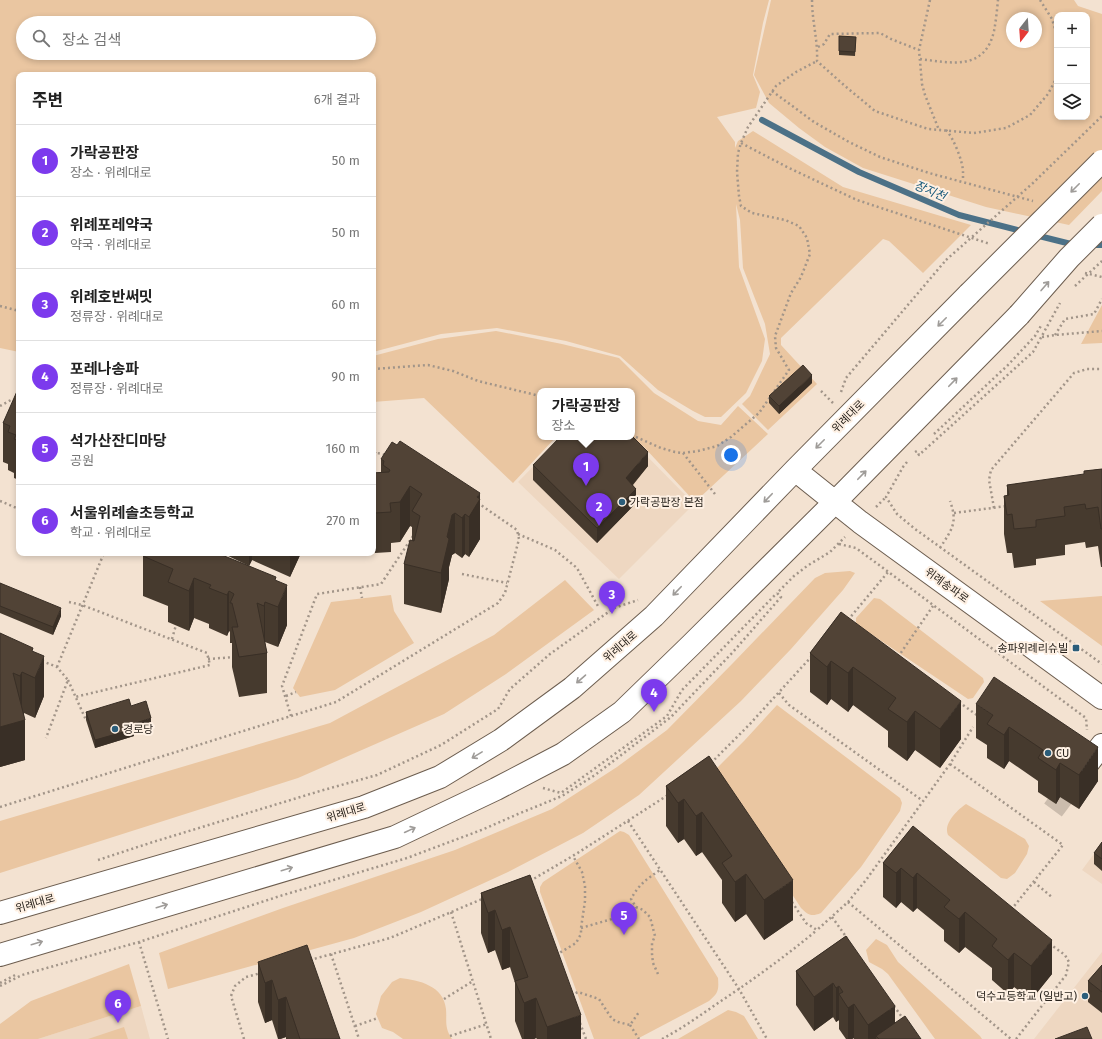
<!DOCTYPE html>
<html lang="ko">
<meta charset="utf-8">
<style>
:root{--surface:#fff;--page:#f6f6f6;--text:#222;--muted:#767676;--line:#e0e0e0;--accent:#7c3aed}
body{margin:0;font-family:"Fira Sans","Noto Sans KR",sans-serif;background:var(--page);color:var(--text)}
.controls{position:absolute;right:12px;top:12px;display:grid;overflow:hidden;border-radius:8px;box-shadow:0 2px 6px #0003}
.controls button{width:36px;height:36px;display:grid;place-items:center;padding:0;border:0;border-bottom:1px solid var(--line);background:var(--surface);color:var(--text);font:20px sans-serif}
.compass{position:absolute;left:1006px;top:12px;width:36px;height:36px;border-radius:50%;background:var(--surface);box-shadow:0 2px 6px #0003;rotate:197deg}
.you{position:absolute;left:731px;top:455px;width:14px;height:14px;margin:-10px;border:3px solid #fff;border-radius:50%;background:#1a73e8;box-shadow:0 0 0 6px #1a73e833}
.badge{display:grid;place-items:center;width:26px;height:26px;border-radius:50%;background:var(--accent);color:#fff;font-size:13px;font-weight:700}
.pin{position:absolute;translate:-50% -33px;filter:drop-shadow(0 1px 2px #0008)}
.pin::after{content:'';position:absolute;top:21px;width:14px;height:12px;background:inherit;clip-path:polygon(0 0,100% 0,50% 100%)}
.popup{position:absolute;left:537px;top:388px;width:98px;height:52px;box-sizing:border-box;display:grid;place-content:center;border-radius:8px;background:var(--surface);filter:drop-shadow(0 1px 3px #0005);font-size:13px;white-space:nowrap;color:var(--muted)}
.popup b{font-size:15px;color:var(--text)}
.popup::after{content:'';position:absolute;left:50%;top:100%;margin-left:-8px;border:8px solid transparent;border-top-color:var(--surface)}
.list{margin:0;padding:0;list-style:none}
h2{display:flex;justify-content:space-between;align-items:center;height:52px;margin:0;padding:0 16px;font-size:17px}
h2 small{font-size:13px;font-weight:400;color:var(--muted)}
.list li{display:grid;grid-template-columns:26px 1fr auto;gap:12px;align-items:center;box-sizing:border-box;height:72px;padding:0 16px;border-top:1px solid var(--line)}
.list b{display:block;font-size:15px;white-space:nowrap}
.list p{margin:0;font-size:13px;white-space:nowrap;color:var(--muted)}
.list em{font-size:13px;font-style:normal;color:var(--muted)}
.icon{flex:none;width:22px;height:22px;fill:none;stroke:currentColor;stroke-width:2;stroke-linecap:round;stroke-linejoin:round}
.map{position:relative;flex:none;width:1102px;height:1039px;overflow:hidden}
.search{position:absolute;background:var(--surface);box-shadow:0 2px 6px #0003;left:16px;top:16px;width:360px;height:44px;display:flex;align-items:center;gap:10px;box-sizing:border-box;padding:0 14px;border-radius:22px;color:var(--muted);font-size:15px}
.panel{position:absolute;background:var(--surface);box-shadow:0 2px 6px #0003;left:16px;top:72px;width:360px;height:484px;border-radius:8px}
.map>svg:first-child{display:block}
</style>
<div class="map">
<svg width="1102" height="1039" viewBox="0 0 1102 1039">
<rect width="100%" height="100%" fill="#f3e2d1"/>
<!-- built -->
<path fill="#eed7c1" d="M562 437 639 448 694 504 619 579 518 482Z
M1102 843V884L1082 870Z
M1102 952V1039H1034Z
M141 1006 150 1039H38Z"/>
<!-- green -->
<path fill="#eac6a1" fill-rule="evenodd" d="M0 0H769L763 23 753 75 760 92 756 108 717 117 735 142V148L738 141 753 131 843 187 971 225 923 273 889 241 883 239 781 338V345L817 384 768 430 742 404 750 396 770 354 765 324 743 268 740 220 736 204 739 267 765 339 762 361 746 393 721 417H705L693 411 658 390 620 356 566 341 497 328 441 334 373 352V75H19V352L0 348ZM23 23H369V53H23Z
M771 0H1074L1078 6 1102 14V191L1069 225 986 207 863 168 825 147 799 128 769 103 754 75ZM1057 15H1087V117H1057ZM1012 18H1036V42H1012Z
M1102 305V343L1081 344Z
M496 331 562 344 619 358 654 393 698 421 721 425 738 406 768 434 695 502 644 447 628 437H632V391H540V437H556L513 483 424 398 373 402V356L438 339Z
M850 571 855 573 843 590 791 649 741 701 639 795 583 833 508 872 421 912 354 938 168 989 159 953 283 908 455 850 552 809 617 767 667 730 733 663 815 578 825 573Z
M565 580 594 610 506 674 444 714 298 778 0 873V821L330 723 494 635Z
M391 595 394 611 414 643 335 690 300 697 293 688 331 602Z
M1102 596V646L1040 601Z
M874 598 880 599 983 678 984 682 973 698 968 699 856 624V618Z
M777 705 900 798 902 803 900 811 861 867 821 913C811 917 808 915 801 908L719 782 716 769 744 741Z
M966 804 1025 839 1029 846 1027 854 1015 873 1007 879 1001 878 948 835C943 824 957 810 966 804Z
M620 831 624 832 629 835 718 978C719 991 718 993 709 1001L637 1039H594L540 892V887L543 882Z
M876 939 887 945 898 962 980 1036 982 1039H935L888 974 882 969 869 962 866 950Z
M129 964 141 1006 38 1039H0V1024L31 1001Z
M400 978C419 980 444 986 446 1009 447 1021 444 1027 452 1039H403L393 1032 382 1028 376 1014 381 996 392 982Z
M728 1010 736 1012 744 1016 758 1039H678Z
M124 1027 128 1039H88Z"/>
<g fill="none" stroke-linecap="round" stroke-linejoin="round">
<!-- stream -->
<path stroke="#4c7187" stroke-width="6" d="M762 120 859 172 959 215 1025 232
M1035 235 1075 245
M1090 245H1102"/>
<!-- minor-tunnel -->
<path stroke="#cbbcad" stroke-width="22" stroke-dasharray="22 11" stroke-linecap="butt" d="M1053 810 1080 774"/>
<!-- minor casing -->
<g stroke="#6c5d4f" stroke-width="24">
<path id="minor" d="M1085 767 1102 745"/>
</g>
<!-- major casing -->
<g stroke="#6c5d4f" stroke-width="24">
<path id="major" d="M795 470 860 522 1102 698
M0 913 364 807 440 777 501 740 572 688 654 616 795 470 969 294
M0 955 395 837 496 789 563 754 622 712 691 645 835 502 1019 315"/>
</g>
<!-- path -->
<path stroke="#a29589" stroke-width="2.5" stroke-dasharray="2 3" stroke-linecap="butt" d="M812 0C812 21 818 40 817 61L845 86 875 111 928 129 974 133 1006 128 1030 115 1048 94 1057 77
M930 0 919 50 922 84 925 95 939 130H941
M1040 0 1052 19 1057 35
M818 47 824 44 830 34 880 33 891 39 919 50
M920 59C951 63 985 71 994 31 996 21 997 10 998 0
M772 91 814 122 849 142 880 157 929 173 1033 201
M946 130C953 137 963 161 963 172 963 175 963 178 963 181
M741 143 789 168 857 200 990 244
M1085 273 1102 277
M0 306 19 311
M1055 335 1065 319 1094 314 1102 299
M1042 337 1055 335 1102 331
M373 369 428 365 453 371 478 381 540 396
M821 391 833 403
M841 392 846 378 946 260
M0 406 11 400 19 401
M632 434 636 437 661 448 675 452 683 453 698 451 717 446 731 437 759 413 789 370 776 348 775 336 791 293 801 277 810 254 807 238 799 226 785 220 752 213 741 206 739 196 737 172 738 153 741 143 748 127 776 86 796 72 817 61
M934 434 1008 365 1035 336 1042 324
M373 452 386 455
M915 452 917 451 919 455 1033 352 1060 303
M683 453 715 494
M373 462 376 452
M907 462 903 467 886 497 897 514 915 529 1102 664
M0 501 19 509
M876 507 886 497
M994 508 989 480 991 470 1074 373 1087 369H1102
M954 513 1007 506
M518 534 555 550 577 568 599 608
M839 544 856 548 1086 718 1087 730
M940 548C952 529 958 523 950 501
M462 574 507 583
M360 587 362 598
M69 602 82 605 207 653 210 665 75 697
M848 620 888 572
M172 639 176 625
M898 657 933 606
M208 659 235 657
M42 661 57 667 68 680 46 738
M57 667 104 553
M68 680 86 720
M779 693 789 705 923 801
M286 696 296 692
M959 702 978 716
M291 716 282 686 317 594 381 584 413 536
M711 763 749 725 812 656
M950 764 1063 845 1011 910
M543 788 561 793 667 716 682 690 777 593
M0 807 336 702 498 603 505 593 519 539 517 530 478 503
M628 821 739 989 767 1039
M98 860 153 842 320 791 377 775 441 745 498 709 510 689 550 654 614 608 638 600
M530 881 576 854 668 795
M1034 882 1053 898
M792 902 806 923 817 930 848 902 866 880 950 764 973 727
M848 902 1011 1039
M451 912 491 1039
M832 917 847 938
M581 928 612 919 625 909 636 907
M139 942 168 1039
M331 954 359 1039
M556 955 576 943 581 934V928L585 901V886L582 872 573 856
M310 960 390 938 482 899
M658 974 653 963 652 954V943L655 936 650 917 643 910 636 907 631 899C639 884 647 879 660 870
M0 983 17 974
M0 986 22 975 139 942 280 896 407 858 484 829 518 814 562 796 595 775 671 717 733 652 781 597 777 593 794 576 807 566 830 552 845 537
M571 995 578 992 599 999 612 1019 618 1022 630 1025 639 1012
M444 999 473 981
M894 1006 904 1020
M580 1023 586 1039
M630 1025 639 1039
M355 1026 378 1018
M450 1036 487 1024
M244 1039 231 996 235 986 246 977 261 973
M662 1039C683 1028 702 1014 721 1001 754 979 786 956 817 930
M1016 1039 1066 975 1069 962 1065 955 1050 944"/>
<!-- minor -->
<use href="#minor" stroke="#fff" stroke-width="22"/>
<!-- major -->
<use href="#major" stroke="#fff" stroke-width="22"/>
<!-- major-bridge casing -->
<g stroke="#6c5d4f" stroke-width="24" stroke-linecap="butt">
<path id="major-bridge" d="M969 294 1102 161
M1019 315 1069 258 1102 225"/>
</g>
<!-- path-bridge -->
<path stroke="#a29589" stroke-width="2.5" stroke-dasharray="2 3" stroke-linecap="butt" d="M946 260 1033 183 1102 116
M1075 286 1102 261"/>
<!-- major-bridge -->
<use href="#major-bridge" stroke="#fff" stroke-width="22"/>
</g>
<!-- wall -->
<path fill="#463a2e" d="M839 36 856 37 855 56 839 55Z
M812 383 779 414 769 403V396Z
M19 389V480L14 478V473L8 470V464L3 462V423Z
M381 459 480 499V539L469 557 465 554 462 558 455 553 452 555 449 567V579L441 613 404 604V564L412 540V527L410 526 400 542 391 543V552L375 553 374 545H373V473L381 472Z
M533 465 648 466 633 485 636 503 597 543 533 480Z
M1102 469V567H1101L1098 546 1086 548 1085 542 1065 545V555L1036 559V565L1014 568 1012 553H1007L1004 534V496H1007V485L1084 475V471Z
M222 553H301L290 577 252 560 249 566Z
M338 553H355V554L338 555Z
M143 556 276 581 287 625 278 647 265 642 267 653V693L239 697 232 667V643H230V632L229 631 227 636 209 628V624L194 618 189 631 168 622V606L143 596Z
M0 583 61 616 53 635 0 613Z
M841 612 961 739 940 768 915 750 907 761 888 747V731L853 705 848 712 831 699 827 705 810 692V653Z
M0 633 33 652 44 696 35 718 24 713 25 760 0 767Z
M976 704 1098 781 1079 809 1060 797 1056 804 1038 792V781L1009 761 1004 769 987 758V745L976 738Z
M131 706 151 726 134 731V736L95 748 86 720V712Z
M709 756 793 920 764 940 746 914 735 922 722 903V880L702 852 696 856 684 839 678 843 666 826V786Z
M913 826 1052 974 1031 1000 1014 987 1008 994 992 980V968L965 947 959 953 944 941V930L917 908 913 912 901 902 896 908 883 897V863Z
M1102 842V871L1094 864V853Z
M530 875 581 1039H537L536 1038 534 1039H522L515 1021V983L510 967 502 970 495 950 488 953 481 933V893Z
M846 936 895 1023 921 1039H854V1038L852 1039H846L839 1029V1020L836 1022 833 1017 814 1031 796 1005V971Z
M258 962 340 1039H286V1037L281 1039H278L272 1020 265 1023 258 1002Z
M1102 965V1013L1088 1002V981Z"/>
<!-- shaded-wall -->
<path fill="#392f26" d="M812 375V383L779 414V406Z
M648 452V466L626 492V478Z
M410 486V526L400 542V502Z
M636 489V503L597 543V528Z
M480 493V539L469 557V517L477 497Z
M455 513V553L452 555 449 567V579L441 613V573L447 537 452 515Z
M465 514V554L462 558V518Z
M249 553H252V560L249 566Z
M291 553H301L290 577V556Z
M194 578V618L189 631V591Z
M287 585V625L278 647V607Z
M229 591V631L227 636V595Z
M265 602V642L264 646V606Z
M61 608V616L53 635V627Z
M44 656V696L35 718V678Z
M831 661V699L827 705V667Z
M853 667V705L848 712V673Z
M22 672V712L20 716V676Z
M961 701V739L940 768V729Z
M915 711V750L907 761V722Z
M151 718V726L134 731V736L95 748V740L133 724Z
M25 720V760L0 767V727Z
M1009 727V761L1004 769V735Z
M1098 747V781L1079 809V775Z
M1060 763V797L1056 804V770Z
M684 799V839L678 843V803Z
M702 812V852L696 856V816Z
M901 868V902L896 908V873Z
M917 873V908L913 912V878Z
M746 874V914L735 922V882Z
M793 880V920L764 940V900Z
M495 910V950L488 953V913Z
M965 912V947L959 953V919Z
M510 927V967L502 970V930Z
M1052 940V974L1031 1000V966Z
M1014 953V987L1008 994V960Z
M272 980V1020L265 1023V983Z
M833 983V1017L814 1031V997Z
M839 986V1020L836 1022V988Z
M286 997V1037L278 1039V1000Z
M536 998V1038L534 1039H524V1003Z
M854 1004V1038L852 1039H848V1008Z
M895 1006V1039L876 1036V1039H868V1025Z
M581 1015V1039H547V1027Z"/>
<!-- building -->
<path fill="#514336" stroke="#392f26" d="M839 36 856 37 855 52 839 51Z
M803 365 812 375 779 406 769 396Z
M18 389H19V441L14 439 16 435 8 432 10 426 3 423Z
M632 436 648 452 626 478 636 489 597 528 533 465 560 437H632Z
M400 441 480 493 477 497 480 499 469 517 465 514 462 518 455 513 452 515 447 537 449 539 441 573 404 564 410 540 414 541 420 516 412 511 422 494 410 486 400 502 390 503 391 512 375 513 374 505H373V473L389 472 390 470 383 465 384 461 381 459 392 442 397 445Z
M1102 469V529H1101L1098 507 1086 509 1085 504 1064 507 1065 516 1036 520V527L1014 529 1012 514 1007 515 1004 496 1009 495 1007 485 1084 474V471Z
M144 553H217L276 577 275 580 287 585 278 607 265 602 264 606 257 603 267 653 239 657 232 627H238L232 603H230L234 594 229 591 227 595 209 588 211 585 194 578 189 591 168 582 173 569 143 556Z
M283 553H291L290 556Z
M0 583 61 608 53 627 0 606Z
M841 612 961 701 940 729 915 711 907 722 888 709 896 698 853 667 848 673 831 661 827 667 810 653Z
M0 633 33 648 32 651 44 656 35 678 22 672 20 676 13 673 25 720 0 727Z
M994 677 1098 747 1079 775 1060 763 1056 770 1038 758 1043 750 1009 727 1004 735 987 724 993 715 976 704Z
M129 699 131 706 146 701 151 718 133 724 134 729 95 740 86 712Z
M709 756 793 880 764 900 746 874 735 882 722 863 732 856 702 812 696 816 684 799 678 803 666 786Z
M913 826 1052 940 1031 966 1014 953 1008 960 992 946 997 939 965 912 959 919 944 907 950 900 917 873 913 878 901 868 896 873 883 863Z
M1102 842V859L1094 853Z
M530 875 581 1015 547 1027 536 998 524 1003 515 981 528 977 510 927 502 930 495 910 488 913 481 893Z
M846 936 895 1006 868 1025 854 1004 848 1008 839 994 843 992 839 986 836 988 833 983 814 997 796 971Z
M307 945 340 1039H300L286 997 278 1000 272 980 265 983 258 962Z
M1102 965V992L1088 981Z
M905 1016 921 1039H879L876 1036Z
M1087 1027 1092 1039H1055Z"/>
<!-- one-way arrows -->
<defs><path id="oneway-shaft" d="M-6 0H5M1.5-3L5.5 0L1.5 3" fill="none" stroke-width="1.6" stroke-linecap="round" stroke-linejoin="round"/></defs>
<g stroke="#9f9c99">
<use href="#oneway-shaft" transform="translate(1075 188) rotate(135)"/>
<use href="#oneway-shaft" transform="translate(1045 286) rotate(-49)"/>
<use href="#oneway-shaft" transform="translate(942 322) rotate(135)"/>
<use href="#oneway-shaft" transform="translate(953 382) rotate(-46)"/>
<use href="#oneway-shaft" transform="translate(820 444) rotate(135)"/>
<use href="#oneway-shaft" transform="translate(862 475) rotate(-46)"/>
<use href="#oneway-shaft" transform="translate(768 498) rotate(134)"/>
<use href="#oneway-shaft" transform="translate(677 591) rotate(134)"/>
<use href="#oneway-shaft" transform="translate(581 679) rotate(139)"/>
<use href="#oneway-shaft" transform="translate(477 755) rotate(149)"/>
<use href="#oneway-shaft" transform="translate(410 830) rotate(-25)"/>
<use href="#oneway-shaft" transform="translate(287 869) rotate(-17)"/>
<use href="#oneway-shaft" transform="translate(162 906) rotate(-17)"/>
<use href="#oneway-shaft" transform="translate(37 943) rotate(-17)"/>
</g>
<!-- markers -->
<g fill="#2b5d7a" stroke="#fef0e3" stroke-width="1.5">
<circle cx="622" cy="502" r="4"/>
<rect x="1072" y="644" width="8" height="8" rx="2"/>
<circle cx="115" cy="729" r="4"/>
<circle cx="1048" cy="753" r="4"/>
<circle cx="1085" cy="996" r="4"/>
</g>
<g text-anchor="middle" stroke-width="4" stroke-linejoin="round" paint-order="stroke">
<!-- street labels -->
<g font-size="11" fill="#29231d" stroke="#fef0e3">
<text transform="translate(848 416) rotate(-45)" y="4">위례대로</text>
<text transform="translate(947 585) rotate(36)" y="4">위례송파로</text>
<text transform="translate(620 646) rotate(-41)" y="4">위례대로</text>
<text transform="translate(346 812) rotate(-17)" y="4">위례대로</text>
<text transform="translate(35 903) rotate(-16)" y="4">위례대로</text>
</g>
<!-- poi labels -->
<g font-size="11" fill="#29231d" stroke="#fef0e3" text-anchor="start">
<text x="630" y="506">가락공판장 본점</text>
<text x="1068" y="652" text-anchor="end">송파위례리슈빌</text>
<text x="123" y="733">경로당</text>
<text x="1056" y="757">CU</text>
<text x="1077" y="1000" text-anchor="end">덕수고등학교 (일반고)</text>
</g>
<!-- water labels -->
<g font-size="12" font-style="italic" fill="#13577a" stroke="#fef0e3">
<text transform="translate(930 191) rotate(23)" y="4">장지천</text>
</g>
</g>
</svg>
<div class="controls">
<button>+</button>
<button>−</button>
<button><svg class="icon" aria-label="layers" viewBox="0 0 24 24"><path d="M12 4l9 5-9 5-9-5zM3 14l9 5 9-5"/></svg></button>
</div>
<svg class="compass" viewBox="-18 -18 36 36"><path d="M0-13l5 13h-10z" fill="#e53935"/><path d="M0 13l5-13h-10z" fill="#767676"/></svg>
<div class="you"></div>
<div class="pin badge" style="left:586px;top:486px">1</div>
<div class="popup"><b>가락공판장</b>장소</div>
<div class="pin badge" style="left:599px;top:526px">2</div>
<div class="pin badge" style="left:612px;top:614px">3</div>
<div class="pin badge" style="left:654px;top:712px">4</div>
<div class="pin badge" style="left:624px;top:935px">5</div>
<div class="pin badge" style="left:118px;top:1023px">6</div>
<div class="search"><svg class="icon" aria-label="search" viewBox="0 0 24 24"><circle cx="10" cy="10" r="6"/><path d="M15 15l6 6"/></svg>장소 검색</div>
<section class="panel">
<h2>주변<small>6개 결과</small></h2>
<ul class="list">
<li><span class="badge">1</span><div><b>가락공판장</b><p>장소 · 위례대로</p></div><em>50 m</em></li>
<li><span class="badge">2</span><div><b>위례포레약국</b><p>약국 · 위례대로</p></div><em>50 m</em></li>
<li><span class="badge">3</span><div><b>위례호반써밋</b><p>정류장 · 위례대로</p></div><em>60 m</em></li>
<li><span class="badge">4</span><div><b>포레나송파</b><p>정류장 · 위례대로</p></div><em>90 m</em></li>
<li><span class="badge">5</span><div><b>석가산잔디마당</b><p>공원</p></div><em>160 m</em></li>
<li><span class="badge">6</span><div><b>서울위례솔초등학교</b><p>학교 · 위례대로</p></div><em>270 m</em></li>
</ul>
</section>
</div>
